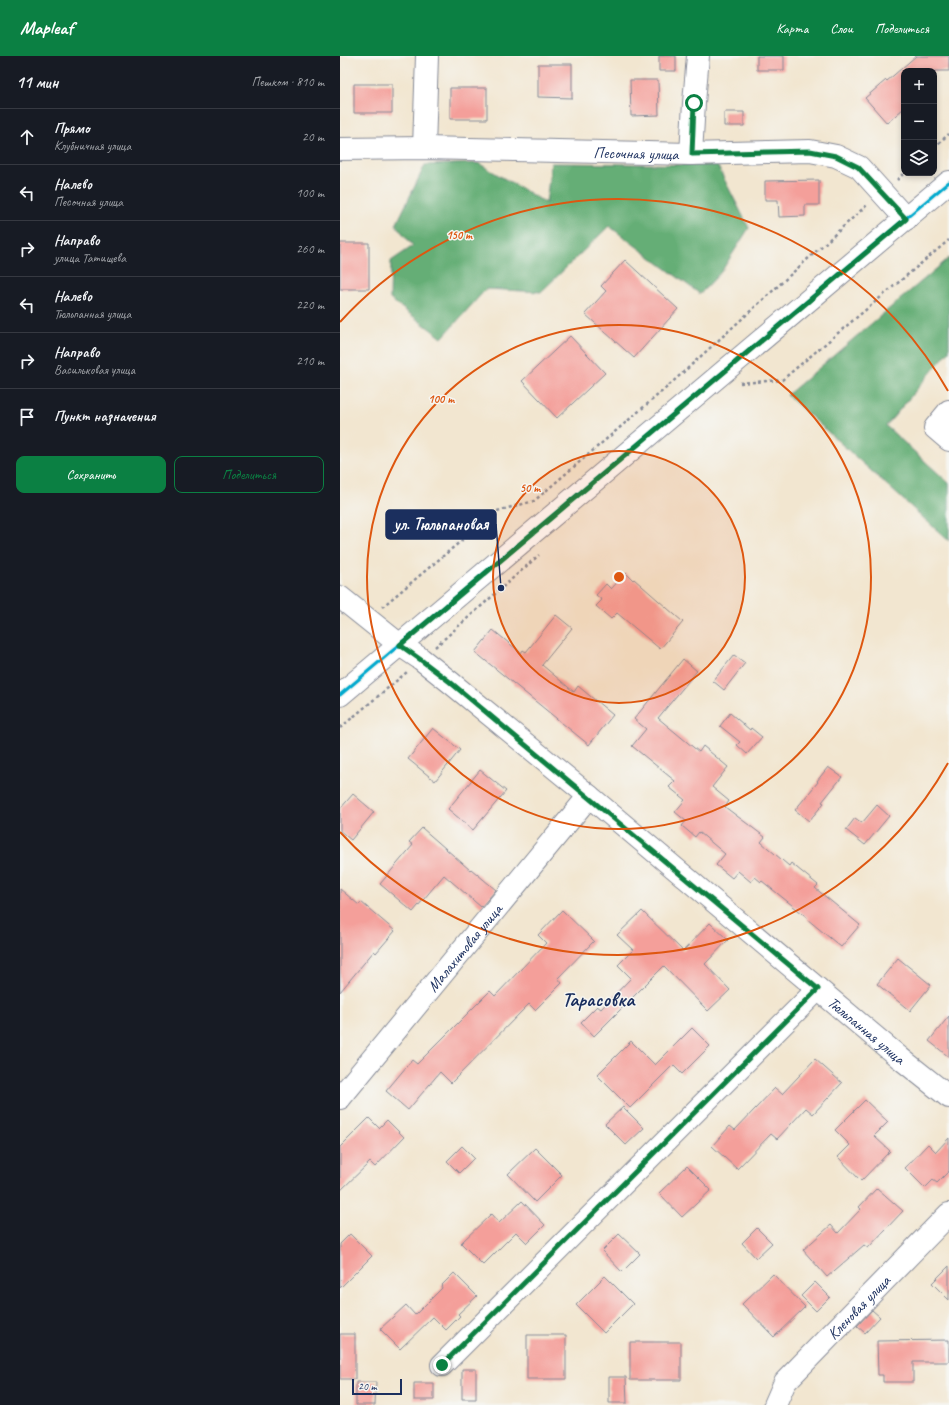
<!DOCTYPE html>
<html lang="ru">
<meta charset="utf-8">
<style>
:root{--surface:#171b24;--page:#20242c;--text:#f1f3f6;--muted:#9ea1a6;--line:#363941;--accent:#0b8043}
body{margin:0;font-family:Caveat,sans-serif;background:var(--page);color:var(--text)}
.controls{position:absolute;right:12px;top:12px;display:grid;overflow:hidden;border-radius:8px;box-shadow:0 2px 6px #0003}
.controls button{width:36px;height:36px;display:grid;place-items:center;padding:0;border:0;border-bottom:1px solid var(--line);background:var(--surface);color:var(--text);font:20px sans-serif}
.scale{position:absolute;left:12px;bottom:10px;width:50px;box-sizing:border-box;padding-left:4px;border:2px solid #1b2f5e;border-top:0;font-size:11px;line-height:14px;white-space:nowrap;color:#1b2f5e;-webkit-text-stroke:3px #f6f6f2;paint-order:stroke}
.stop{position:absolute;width:12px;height:12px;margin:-9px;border:3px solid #0b8043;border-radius:50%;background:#fff}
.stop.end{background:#0b8043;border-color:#fff;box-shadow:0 1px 4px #0008}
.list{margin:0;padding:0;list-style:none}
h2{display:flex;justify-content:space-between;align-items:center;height:52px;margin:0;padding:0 16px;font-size:17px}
h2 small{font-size:13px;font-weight:400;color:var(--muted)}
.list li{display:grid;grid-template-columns:26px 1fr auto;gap:12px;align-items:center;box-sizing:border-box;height:56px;padding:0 16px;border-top:1px solid var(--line)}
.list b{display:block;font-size:15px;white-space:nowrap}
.list p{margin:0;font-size:13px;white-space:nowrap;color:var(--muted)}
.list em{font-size:13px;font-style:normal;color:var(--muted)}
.actions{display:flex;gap:8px;padding:12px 16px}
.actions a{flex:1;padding:9px 0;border:1px solid var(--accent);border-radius:8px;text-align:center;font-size:14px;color:var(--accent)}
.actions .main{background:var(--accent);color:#fff}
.icon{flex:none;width:22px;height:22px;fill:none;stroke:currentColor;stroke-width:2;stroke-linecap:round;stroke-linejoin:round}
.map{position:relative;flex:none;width:609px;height:1349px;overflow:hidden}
header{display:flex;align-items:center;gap:24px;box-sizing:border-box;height:56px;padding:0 20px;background:var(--accent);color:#fff}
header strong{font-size:19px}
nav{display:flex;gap:22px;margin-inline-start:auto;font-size:14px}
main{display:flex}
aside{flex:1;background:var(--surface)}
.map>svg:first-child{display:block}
</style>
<header>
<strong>Mapleaf</strong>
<nav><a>Карта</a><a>Слои</a><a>Поделиться</a></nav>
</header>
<main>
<aside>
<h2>11 мин<small>Пешком · 810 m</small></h2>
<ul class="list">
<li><svg class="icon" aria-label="ahead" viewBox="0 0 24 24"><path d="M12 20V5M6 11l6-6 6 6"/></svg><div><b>Прямо</b><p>Клубничная улица</p></div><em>20 m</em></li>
<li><svg class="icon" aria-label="left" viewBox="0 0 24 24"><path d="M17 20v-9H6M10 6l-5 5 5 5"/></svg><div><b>Налево</b><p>Песочная улица</p></div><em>100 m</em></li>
<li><svg class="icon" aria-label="right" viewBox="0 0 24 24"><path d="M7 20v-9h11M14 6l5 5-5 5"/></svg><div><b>Направо</b><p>улица Татищева</p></div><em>260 m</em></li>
<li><svg class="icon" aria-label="left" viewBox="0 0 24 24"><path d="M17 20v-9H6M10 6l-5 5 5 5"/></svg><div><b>Налево</b><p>Тюльпанная улица</p></div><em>220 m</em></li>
<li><svg class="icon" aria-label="right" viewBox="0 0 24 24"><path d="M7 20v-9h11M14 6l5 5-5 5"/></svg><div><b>Направо</b><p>Васильковая улица</p></div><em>210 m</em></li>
<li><svg class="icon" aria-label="arrive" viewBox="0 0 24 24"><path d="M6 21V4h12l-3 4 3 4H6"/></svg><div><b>Пункт назначения</b></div></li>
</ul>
<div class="actions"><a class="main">Сохранить</a><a>Поделиться</a></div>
</aside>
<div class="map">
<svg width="609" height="1349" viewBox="0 0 609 1349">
<rect width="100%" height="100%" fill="#f6f6f2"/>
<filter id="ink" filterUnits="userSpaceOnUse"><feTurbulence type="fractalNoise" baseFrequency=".025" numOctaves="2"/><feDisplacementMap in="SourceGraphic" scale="8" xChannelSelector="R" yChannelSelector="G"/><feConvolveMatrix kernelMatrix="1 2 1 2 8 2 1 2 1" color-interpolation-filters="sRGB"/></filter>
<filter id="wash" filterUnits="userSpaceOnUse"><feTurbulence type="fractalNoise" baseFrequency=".012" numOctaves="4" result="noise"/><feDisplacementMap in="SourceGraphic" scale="16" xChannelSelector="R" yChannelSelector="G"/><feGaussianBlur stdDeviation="0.9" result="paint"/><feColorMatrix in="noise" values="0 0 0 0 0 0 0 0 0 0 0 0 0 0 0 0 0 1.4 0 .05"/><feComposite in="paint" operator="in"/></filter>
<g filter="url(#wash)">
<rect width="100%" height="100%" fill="#f2e6d0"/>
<!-- forest -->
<path fill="#65ae76" stroke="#406e6a" d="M138 107 206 147 211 107 377 109 409 172 381 216 360 238 269 170 201 236 146 233 102 282 50 243 51 205 73 190 56 169 85 109Z
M609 202V295L546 370 609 427V485L447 339Z"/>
<g id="blocks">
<!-- building -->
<path fill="#f49f9a" d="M319 0H336V15H319Z
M417 0H444V14H417Z
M576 0H609V15H564V52L547 67 525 42 546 24 547 25Z
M198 8H232V42L198 41Z
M290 24H318L319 59 291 60Z
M14 28H52V57H14Z
M110 32H147V63H110Z
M384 56H404V70H384Z
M479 124V149H465V160L439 161 438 144H425V125Z
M0 187H29V233H0Z
M285 204 338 253 294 302 245 258 266 235 261 230Z
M230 280 265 317 217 362 182 325Z
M286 517 293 524 294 523 343 566 320 593 277 557 271 563 256 550 262 544 256 539 266 528 271 533Z
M216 559 232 572 202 609 234 636 238 630 273 659 249 689 135 596 153 574 181 597 183 594 186 596Z
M394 599 405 607 384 634 373 625Z
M343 603 357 615 318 662 359 696 363 690 388 711 372 731 389 745 385 751 425 781 421 786 449 810 451 807 478 829 475 832 520 869 501 891 467 863 468 862 422 825 421 826 415 821 411 826 398 815 392 822 376 809 385 798 359 776 355 781 342 770 346 765 335 756 345 744 329 731 335 725 292 690 306 673 294 663Z
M390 657 410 674 411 672 422 681 407 698 397 689 400 686 380 670Z
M93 672 120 694 95 725 68 703Z
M488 711 502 721 482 746 484 747 469 765 455 754 478 726 477 725Z
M140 714 166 735 133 774 108 753Z
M13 738 34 756 11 784 0 775V753Z
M537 749 549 760 525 789 506 774 515 762 522 767Z
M82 772 130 814 131 813 156 834 141 851 104 819 73 856 40 828 73 789 69 786Z
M0 833 19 849 21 846 55 875 36 897 34 895 0 936Z
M222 854 254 885 218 922 222 927 195 954 189 948 111 1027 100 1016 68 1054 46 1035 72 1004 77 1008 150 935 155 940 206 887 198 879Z
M302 855 343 895 370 867 388 884 365 908 390 934 368 955 324 910 254 980 241 966 257 950 261 953 291 922 278 909 293 894 277 879Z
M558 902 591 929 570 955 537 928Z
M609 960V1001L589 985Z
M352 972 370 990 342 1018 333 1009 290 1052 257 1019 291 985 315 1009Z
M475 1003 502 1027 473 1058 466 1052 437 1083 431 1078 397 1113 372 1090 390 1070 395 1074 435 1032 442 1038Z
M525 1044 548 1066 534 1080 550 1095 521 1125 498 1101 510 1089 495 1074Z
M283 1051 304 1072 286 1089 265 1068Z
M29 1062 39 1072 47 1064 64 1081 35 1111 30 1106 0 1135V1091Z
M609 1082V1115L597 1127 593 1124 585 1132 565 1112 588 1088 596 1096Z
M122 1090 134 1102 119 1117 107 1105Z
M195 1092 222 1119 195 1146 168 1118Z
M347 1110 371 1134 342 1161 319 1137Z
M537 1132 563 1155 528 1192 524 1189 487 1221 463 1194 491 1169 498 1177 521 1153 519 1151Z
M182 1145 205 1169 187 1187 176 1176 143 1209 121 1187 151 1158 159 1167Z
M417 1172 432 1187 416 1202 402 1187Z
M10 1178 32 1200 0 1232V1188Z
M279 1178 300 1198 282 1216 262 1195Z
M609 1210V1244L592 1227Z
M114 1217 137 1240 118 1258 120 1260 106 1274 93 1261 60 1293 40 1273 66 1249 75 1259 102 1232 101 1230Z
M433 1218 465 1251 434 1281 402 1248Z
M265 1220 293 1248 264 1277 236 1249Z
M475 1226 490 1241 476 1255 461 1240Z
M532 1254 540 1261 525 1277 517 1270Z
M0 1278H15V1323H0Z
M187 1279H226V1323H187Z
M609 1284V1306H573V1326H543V1319H538L537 1285Z
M290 1286H341V1324H290Z
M122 1313H136V1343H122Z
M269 1321H286L287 1347H269Z
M16 1326H36L35 1349H16Z
M74 1327H94V1344H74Z"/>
</g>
</g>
<g filter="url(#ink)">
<use href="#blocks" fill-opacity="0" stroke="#868a97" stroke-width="1"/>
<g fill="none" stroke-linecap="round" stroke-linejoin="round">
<!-- minor casing -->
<g stroke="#868a97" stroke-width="24">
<g id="minor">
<path d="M84 92 87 0"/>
<path id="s1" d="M0 93 84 92 351 98 470 95 496 100 519 111 566 163"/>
<path d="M351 98 354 47 358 0"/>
<path d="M609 355 595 372 609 384"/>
<path id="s2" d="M0 541 60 589 81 603 110 626 249 740 560 1002 609 1041"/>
<path d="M0 639 609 126"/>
<path id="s3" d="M0 1042 249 740"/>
<path d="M102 1309 478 933"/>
<path id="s4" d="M435 1349 445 1326 609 1158"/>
</g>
</g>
<!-- path -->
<path stroke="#868a97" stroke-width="2.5" stroke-dasharray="3 3" stroke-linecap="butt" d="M594 91 609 78
M557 124 564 117
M400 327 442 324 609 184
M42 551 157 455 194 445 326 332 527 149
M95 591 199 499
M0 672 67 616"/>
<!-- minor -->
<use href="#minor" stroke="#fff" stroke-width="22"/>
<!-- bus-1 casing -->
<g stroke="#f6f6f2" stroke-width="6">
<path id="bus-1" d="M0 639 609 126"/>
</g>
<!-- bus-1 -->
<use href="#bus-1" stroke="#00a9ce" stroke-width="3"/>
</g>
</g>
<g fill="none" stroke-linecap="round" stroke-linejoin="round" filter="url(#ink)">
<!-- route -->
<path stroke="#0b8043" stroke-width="5" d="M102 1309 478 933 110 626 81 604 60 589 566 163 518 111 496 100 470 95 352 98 354 47"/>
</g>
<!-- distance rings -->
<circle cx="279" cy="521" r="126" fill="#de5710" fill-opacity=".12"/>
<g fill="none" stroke="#de5710" stroke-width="2">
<circle cx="279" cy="521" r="126"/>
<circle cx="279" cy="521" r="252"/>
<path d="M608 707A378 378 0 0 1 0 776M0 266A378 378 0 0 1 608 335"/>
</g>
<g text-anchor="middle" stroke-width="3" stroke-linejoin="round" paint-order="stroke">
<!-- street labels -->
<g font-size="16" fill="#1b2f5e" stroke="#f6f6f2">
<text dy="6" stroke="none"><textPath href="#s1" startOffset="296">Песочная улица</textPath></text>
<text dy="6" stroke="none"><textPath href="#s3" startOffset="195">Малахитовая улица</textPath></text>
<text dy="6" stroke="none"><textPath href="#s2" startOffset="682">Тюльпанная улица</textPath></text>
<text dy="6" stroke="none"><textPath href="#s4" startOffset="130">Кленовая улица</textPath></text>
</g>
<!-- district labels -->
<g font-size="20" font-weight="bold" fill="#1b2f5e" stroke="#f6f6f2">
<text x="258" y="950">Тарасовка</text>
</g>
</g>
<circle cx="279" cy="521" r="6" fill="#de5710" stroke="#f6f6f2" stroke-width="2"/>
<g font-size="12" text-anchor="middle" font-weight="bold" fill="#de5710" stroke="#f6f6f2" stroke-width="3" stroke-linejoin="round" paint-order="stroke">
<text x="119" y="183">150 m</text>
<text x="101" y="347">100 m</text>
<text x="190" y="436">50 m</text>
</g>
<!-- callouts -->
<path fill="none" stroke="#1b2f5e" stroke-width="1.5" d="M161 532L156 468"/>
<circle fill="#1b2f5e" stroke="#f6f6f2" stroke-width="1.5" cx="161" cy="532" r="4"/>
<rect fill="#1b2f5e" stroke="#1b2f5e" stroke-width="1.5" x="46" y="454" width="110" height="29" rx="4"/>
<g font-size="17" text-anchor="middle" font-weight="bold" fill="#fff">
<text x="101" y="474">ул. Тюльпановая</text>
</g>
</svg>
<div class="controls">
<button>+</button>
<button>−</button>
<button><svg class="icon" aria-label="layers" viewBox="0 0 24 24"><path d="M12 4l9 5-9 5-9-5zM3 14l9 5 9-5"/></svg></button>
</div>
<div class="scale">20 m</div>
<div class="stop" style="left:354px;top:47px"></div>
<div class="stop end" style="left:102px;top:1309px"></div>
</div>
</main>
